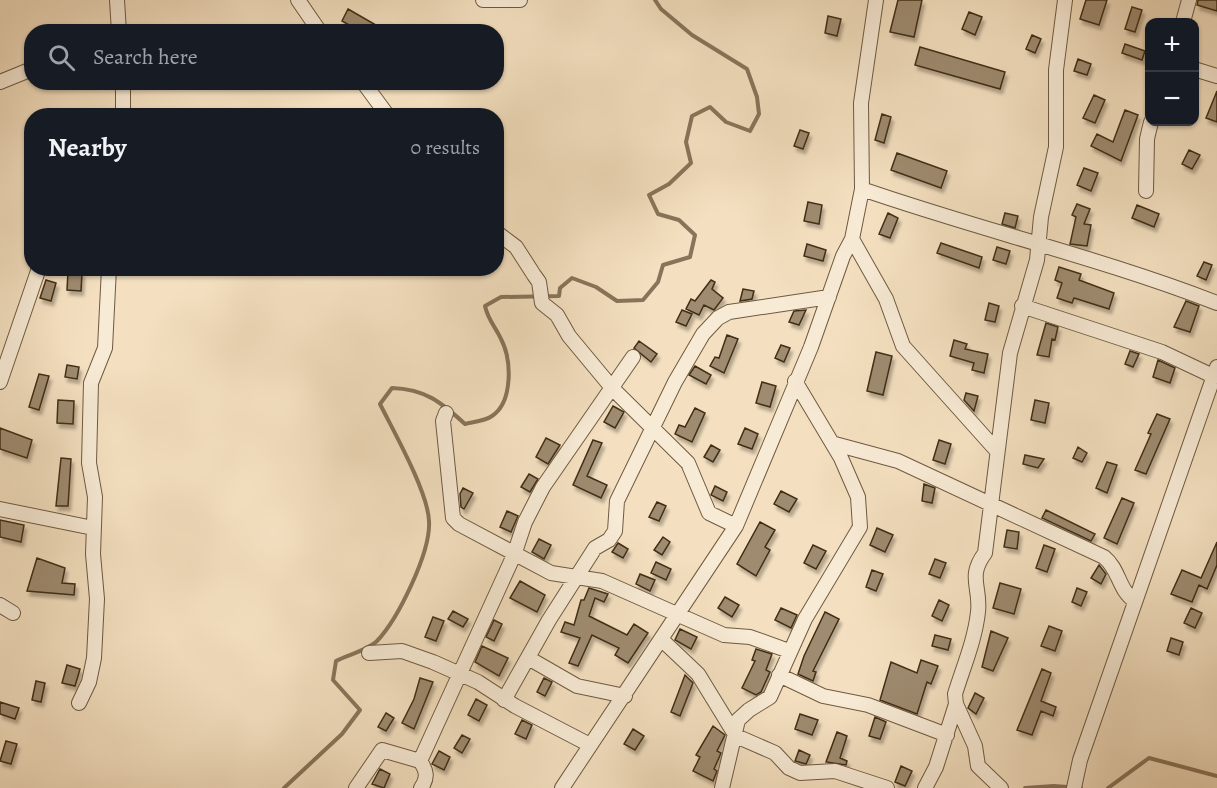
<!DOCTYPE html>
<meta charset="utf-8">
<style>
:root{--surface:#171b24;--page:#20242c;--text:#f1f3f6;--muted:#9ea1a6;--line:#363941}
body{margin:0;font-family:Alegreya,serif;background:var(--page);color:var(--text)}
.controls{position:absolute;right:18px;top:18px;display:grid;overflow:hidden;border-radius:12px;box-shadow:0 2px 4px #0004}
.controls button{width:54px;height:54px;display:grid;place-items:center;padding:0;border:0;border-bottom:2px solid var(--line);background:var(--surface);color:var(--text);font:30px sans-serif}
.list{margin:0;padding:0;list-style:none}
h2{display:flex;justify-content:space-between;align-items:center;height:78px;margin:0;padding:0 24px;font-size:26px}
h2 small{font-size:20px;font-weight:400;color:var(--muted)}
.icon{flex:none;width:33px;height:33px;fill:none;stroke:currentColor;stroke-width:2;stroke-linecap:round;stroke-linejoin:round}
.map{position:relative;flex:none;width:1217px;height:788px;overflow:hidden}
.search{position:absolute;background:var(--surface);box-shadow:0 2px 4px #0004;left:24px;top:24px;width:480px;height:66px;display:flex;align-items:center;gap:15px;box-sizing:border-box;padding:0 21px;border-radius:24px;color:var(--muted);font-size:22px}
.panel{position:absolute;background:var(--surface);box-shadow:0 2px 4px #0004;left:24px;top:108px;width:480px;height:168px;border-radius:24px}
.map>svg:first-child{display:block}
</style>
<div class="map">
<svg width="1217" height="788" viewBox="0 0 1217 788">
<defs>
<filter id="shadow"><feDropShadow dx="2.5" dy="4.5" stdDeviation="1.5" flood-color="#0004"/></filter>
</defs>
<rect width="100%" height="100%" fill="#f4e0c0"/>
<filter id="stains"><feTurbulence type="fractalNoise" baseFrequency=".00333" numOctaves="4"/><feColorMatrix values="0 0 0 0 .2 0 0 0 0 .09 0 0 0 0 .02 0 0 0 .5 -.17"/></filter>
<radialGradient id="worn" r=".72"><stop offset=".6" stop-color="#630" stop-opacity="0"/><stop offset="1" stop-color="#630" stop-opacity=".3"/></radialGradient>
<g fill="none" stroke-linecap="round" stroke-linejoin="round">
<!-- stream -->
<path stroke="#88745a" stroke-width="4" d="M284 788 342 734 360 710 333 680 336 661C348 655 368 650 377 641 398 619 431 552 429 521 428 492 394 432 380 404L392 388C425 389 441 402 465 424 473 422 485 421 492 416 513 402 512 360 501 339 495 326 488 320 485 306L501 297 559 296 560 288 572 278 596 287 617 301 643 300 658 282 663 265 690 257 695 235 679 220 658 214 649 195 669 184 691 163 686 142 692 116 710 107 726 122 750 131 759 114 757 97 747 69 692 35 661 9 655 0
M1025 788 1054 786 1081 788
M1108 788 1149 758 1217 776"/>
</g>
<!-- building -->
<path fill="#9e8b6f" stroke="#412e17" stroke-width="1.5" filter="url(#shadow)" d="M898 0H922L914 37 890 32Z
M1086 0H1107L1099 25 1080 19Z
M1198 0H1217V11L1197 5Z
M1132 7 1142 10 1135 32 1125 29Z
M348 9 388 32H361L342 21Z
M969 12 982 17 975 35 962 29Z
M828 16 841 19 837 36 825 33Z
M1032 35 1041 39 1035 53 1026 49Z
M1125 44 1145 51 1142 60 1122 53Z
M920 47 1005 72 1000 89 915 65Z
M1078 59 1091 64 1087 75 1074 71Z
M1217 91V122L1206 118Z
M1094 95 1105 100 1095 123 1083 118Z
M1125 110 1138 115 1121 161 1091 146 1097 134 1113 142Z
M882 114 891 117 884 143 875 140Z
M800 130 809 133 803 149 794 146Z
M1189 150 1200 155 1192 169 1182 164Z
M897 153 947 171 941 188 891 170Z
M1084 168 1098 173 1091 191 1077 185Z
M808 202 822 205 819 224 804 221Z
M1077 204 1090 209 1084 224 1091 225 1087 246 1070 244 1076 217 1072 215Z
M1137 205 1159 214 1154 227 1132 218Z
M888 213 898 218 890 238 879 234Z
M1005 213 1018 216 1015 228 1002 224Z
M941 243 982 257 979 268 937 253Z
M807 244 826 250 823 261 804 256Z
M997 247 1010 251 1006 264 993 260Z
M1204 262 1212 265 1206 280 1197 276Z
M1059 267 1081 274 1079 280 1114 293 1109 309 1074 298 1072 303 1057 298 1062 283 1055 280Z
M68 272 82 273 81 291 67 290Z
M46 280 56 283 51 301 40 298Z
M711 280 715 282 712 289 723 298 714 310 704 305 699 315 686 309 691 299 695 301Z
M743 289 754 291 752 299 740 301Z
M1186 301 1199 306 1190 332 1174 327Z
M989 303 999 306 995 322 985 320Z
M682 310 692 314 686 326 676 322Z
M806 310 799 325 789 322 794 311Z
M1046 323 1058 327 1055 340 1052 339 1049 357 1037 355Z
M727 335 738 339 724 373 710 366 715 357 719 358Z
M954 340 967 344 965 349 988 354 984 373 972 370 974 363 950 356Z
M639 341 657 354 651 362 634 348Z
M781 345 790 348 784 362 775 358Z
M1130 351 1139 354 1133 367 1125 364Z
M876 352 892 356 883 395 867 391Z
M1158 360 1175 368 1170 383 1153 377Z
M67 365 79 367 77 379 65 377Z
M695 366 711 375 706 384 689 375Z
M39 374 49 376 39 410 29 407Z
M762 382 776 386 770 407 756 403Z
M966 393 978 396 974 411 964 400Z
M58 400 74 401 73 424 57 423Z
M1035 400 1049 403 1045 423 1031 420Z
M613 406 624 412 615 428 604 422Z
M695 408 705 413 692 442 675 434 679 425 685 427Z
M1157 414 1170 419 1146 474 1135 470 1151 434 1148 433Z
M0 428 32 440 27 458 0 449Z
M745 428 758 434 752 449 738 444Z
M546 438 560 445 548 464 536 457Z
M593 440 602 443 587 476 607 485 601 498 573 485Z
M939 440 951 444 945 464 933 460Z
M711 445 720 450 713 462 704 457Z
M1078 447 1087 453 1082 462 1073 458Z
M1025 455 1044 459 1038 468 1023 464Z
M61 458 71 459 68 506H56Z
M1107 462 1117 465 1107 493 1096 488Z
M529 474 538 479 530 492 521 487Z
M924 484 935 488 932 503 922 501Z
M715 486 727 492 723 501 711 495Z
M463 488 473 493 464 509 461 507 460 494Z
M781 491 797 499 789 512 774 504Z
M1122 498 1134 503 1117 544 1104 538Z
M657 502 666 506 659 521 649 517Z
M1046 510 1095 534 1091 541 1042 518Z
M507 511 518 516 511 532 500 527Z
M0 520 24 525 21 542 0 537Z
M760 522 775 530 765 547 770 550 756 576 737 564Z
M877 528 893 535 885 552 870 545Z
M1007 530 1019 532 1017 549 1004 547Z
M663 537 670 542 662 555 654 550Z
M539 539 551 545 544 559 532 552Z
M1217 542V565L1207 589 1199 585 1192 602 1171 594 1182 570 1201 578Z
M618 543 628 549 623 558 612 552Z
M813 545 826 551 816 569 804 563Z
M1044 545 1055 549 1047 572 1036 568Z
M37 558 65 568 62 583 75 584 74 595 27 591Z
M935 559 946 563 940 578 929 574Z
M656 562 671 569 666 580 651 573Z
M1099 565 1106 574 1101 584 1091 578Z
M872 570 883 574 876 591 866 587Z
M640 574 655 580 650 591 636 584Z
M520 581 545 595 537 612 510 598Z
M1000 583 1021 589 1014 614 993 608Z
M589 588 608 594 604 602 595 598 589 616 627 635 634 624 648 633 628 663 615 655 619 648 592 635 578 666 569 663 580 638 561 632 565 622 574 625 581 600H584Z
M1077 588 1087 592 1081 606 1072 602Z
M725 597 739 605 732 617 718 608Z
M939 600 949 605 942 621 932 616Z
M781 608 797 615 791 628 775 620Z
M1191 608 1202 613 1195 628 1184 623Z
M453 611 468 619 463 627 448 619Z
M825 612 839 619 813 671 816 672 813 681 798 674 804 656Z
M433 617 444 621 436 641 425 637Z
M494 620 502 624 494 641 486 637Z
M1049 626 1062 631 1055 651 1041 646Z
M680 629 697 637 691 649 675 640Z
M991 631 1008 638 993 671 982 667Z
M935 635 951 639 948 650 932 646Z
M1171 638 1183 642 1179 655 1167 651Z
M482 646 508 658 499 676 475 662Z
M756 649 772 654 766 670 770 672 761 692 756 695 742 688 755 661 752 660Z
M921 660 938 666 931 684 927 682 917 714 880 700 891 662 917 673Z
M67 665 80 669 75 686 62 683Z
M1042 669 1051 673 1041 701 1056 707 1053 716 1041 711 1032 735 1017 730Z
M685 675 693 683 680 716 671 712Z
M420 678 433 682 414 729 402 723 414 699Z
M544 678 552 682 545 696 537 692Z
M36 681 45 683 41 702 32 700Z
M975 693 984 698 976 714 968 708Z
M476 699 487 705 479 721 468 715Z
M0 702 19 708 15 719 0 714Z
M386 713 394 718 386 731 378 727Z
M800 714 818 720 812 735 795 729Z
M875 717 886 722 880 739 869 736Z
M522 720 532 725 526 739 515 734Z
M713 726 725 735 717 751 721 753 714 769 717 771 713 781 693 771 700 757 696 755Z
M633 729 644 736 635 750 624 744Z
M837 732 847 736 840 758 847 761 846 765 826 762Z
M462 735 470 739 462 753 454 748Z
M6 741 17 744 11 764 0 761Z
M799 750 810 755 806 764 795 761Z
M439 751 450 757 444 770 432 764Z
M901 766 912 771 905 786 895 782Z
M380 769 390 774 384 788 372 784Z"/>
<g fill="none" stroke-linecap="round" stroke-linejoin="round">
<!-- minor casing -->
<g stroke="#6e5a41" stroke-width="16">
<path id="minor" d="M117 0 119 32
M298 0 320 32
M483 0H520
M1183 22 1189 0
M1194 69 1217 76
M0 82 32 69
M363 82 388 116
M123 116V82
M862 189C980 230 1101 258 1217 303
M1146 191 1147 139 1151 122
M496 232 516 247 534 275 539 282 542 303 557 315 569 336 613 389 688 463 709 513 736 526
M852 239 886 299 903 346 997 451
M1022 306 1162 352 1215 377
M0 382 39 268
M446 413 443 421 453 518 459 524 551 573 602 581 724 635 750 637 789 651
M835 444 898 461 1104 557C1120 570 1118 590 1135 601
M0 509 93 528
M0 605 13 613
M661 639 698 674 736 736 775 753 789 768 800 773 835 771 887 788
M369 653 402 651 433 662 478 682 515 706 590 745
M530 659 577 686 625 696
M779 675 823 696 868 705 947 735
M504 700 549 620 595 548 609 540 615 531 617 501 675 382 703 334 718 318 729 312 829 297
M79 703 89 682 94 658 97 599 93 554 95 497 89 463 91 383 105 348 109 268
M356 788 382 750 420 761
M421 788C428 778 427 771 420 761L514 555 525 522 543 487 633 357
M562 788 736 526 811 347 843 256 852 239 862 189 861 103 876 0
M722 788 738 720 749 710 770 697 805 619 860 527 858 497 841 458 795 381
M925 788 936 767 956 704
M1001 788 978 766 975 746 956 704 955 694C963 668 975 640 978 612 981 587 967 577 985 553L1010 353 1037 260 1041 217 1056 147V70L1065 0
M1074 788 1080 760 1217 367"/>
</g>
<!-- minor -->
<use href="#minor" stroke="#f8ebd6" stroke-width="14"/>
</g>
<rect width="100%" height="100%" filter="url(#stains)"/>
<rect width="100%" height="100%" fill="url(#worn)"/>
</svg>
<div class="controls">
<button>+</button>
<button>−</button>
</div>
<div class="search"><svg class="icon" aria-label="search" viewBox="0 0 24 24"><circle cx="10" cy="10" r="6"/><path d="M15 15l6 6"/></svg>Search here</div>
<section class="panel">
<h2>Nearby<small>0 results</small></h2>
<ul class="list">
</ul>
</section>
</div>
